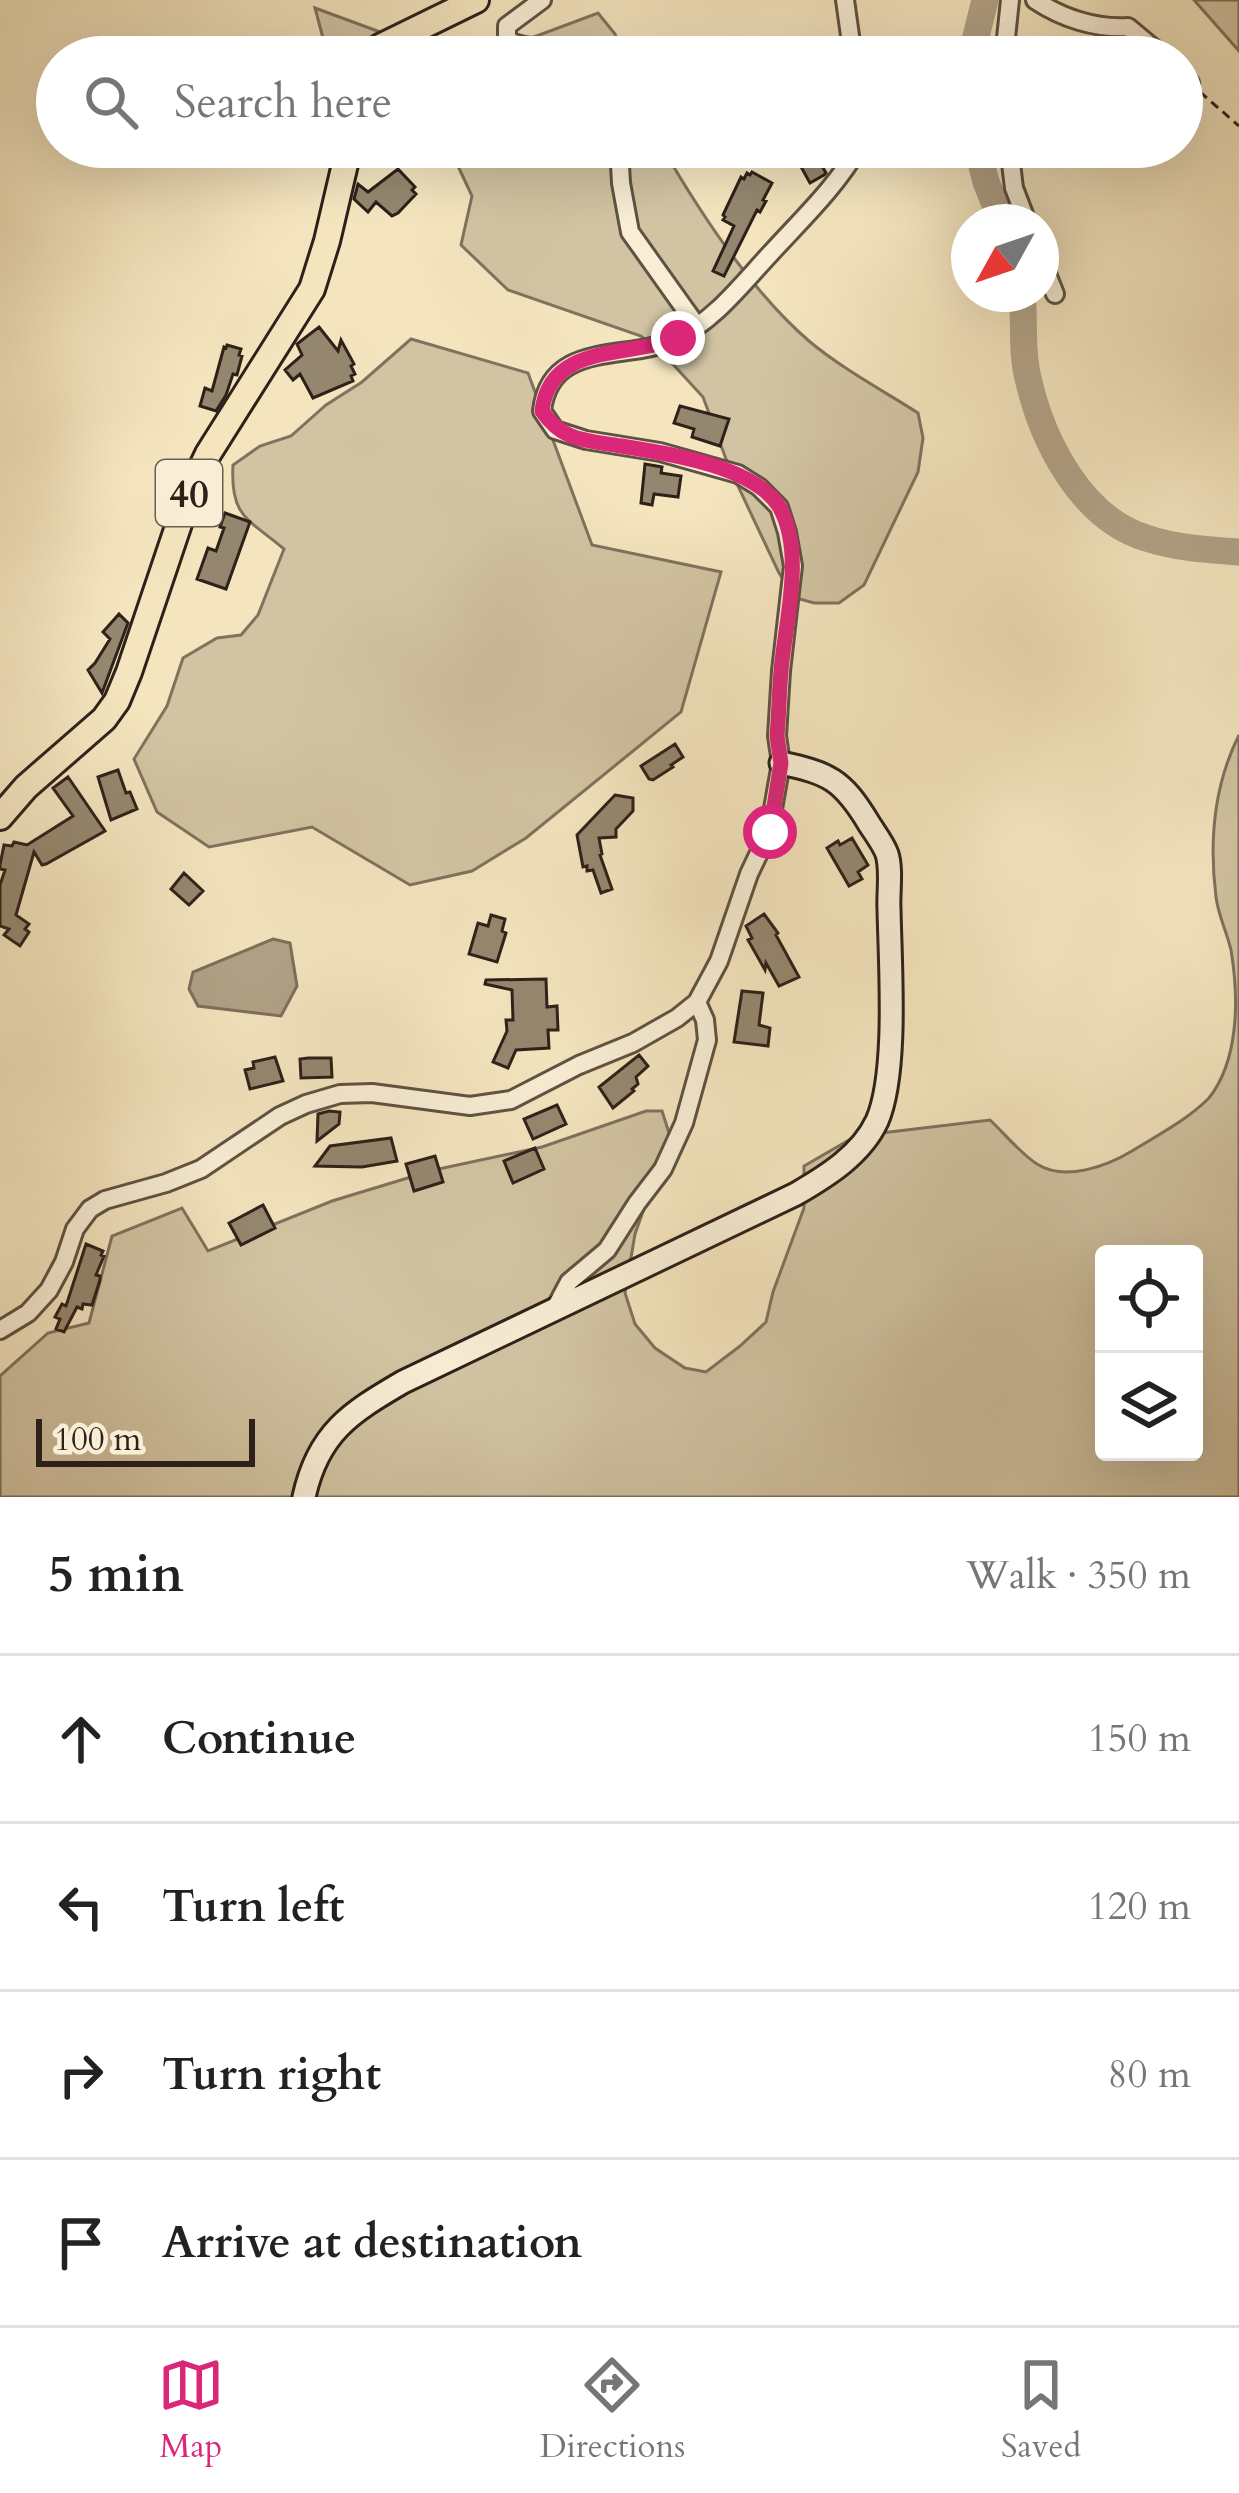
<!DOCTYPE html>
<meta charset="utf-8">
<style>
:root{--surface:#fff;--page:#f6f6f6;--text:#222;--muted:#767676;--line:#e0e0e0;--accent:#db2777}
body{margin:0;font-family:Cardo,serif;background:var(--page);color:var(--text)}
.controls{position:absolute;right:36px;bottom:36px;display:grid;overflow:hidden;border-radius:12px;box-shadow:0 12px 48px #0002}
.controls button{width:108px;height:108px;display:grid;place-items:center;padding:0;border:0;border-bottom:3px solid var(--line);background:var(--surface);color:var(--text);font:60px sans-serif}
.compass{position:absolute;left:951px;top:204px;width:108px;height:108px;border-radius:50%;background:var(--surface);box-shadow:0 12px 48px #0002;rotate:230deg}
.scale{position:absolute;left:36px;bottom:30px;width:219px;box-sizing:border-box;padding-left:12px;border:6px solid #2e2119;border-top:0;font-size:33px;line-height:42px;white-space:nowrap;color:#2e2119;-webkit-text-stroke:9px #f8eed5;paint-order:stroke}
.stop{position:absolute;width:36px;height:36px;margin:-27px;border:9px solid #db2777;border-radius:50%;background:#fff}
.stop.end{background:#db2777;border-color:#fff;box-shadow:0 3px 12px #0008}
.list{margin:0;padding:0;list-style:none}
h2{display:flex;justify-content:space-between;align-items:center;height:156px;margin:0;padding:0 48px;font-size:51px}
h2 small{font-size:39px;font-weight:400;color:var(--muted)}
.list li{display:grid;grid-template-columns:78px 1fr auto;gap:36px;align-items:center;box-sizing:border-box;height:168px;padding:0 48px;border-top:3px solid var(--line)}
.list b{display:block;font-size:45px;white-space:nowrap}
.list em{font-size:39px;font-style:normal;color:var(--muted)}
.icon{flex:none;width:66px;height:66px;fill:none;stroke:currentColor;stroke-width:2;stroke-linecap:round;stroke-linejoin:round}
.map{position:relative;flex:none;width:1239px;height:1497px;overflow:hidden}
.search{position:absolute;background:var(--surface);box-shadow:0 12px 48px #0002;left:36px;right:36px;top:36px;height:132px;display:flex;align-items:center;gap:30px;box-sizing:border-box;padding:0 42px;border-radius:66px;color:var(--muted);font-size:45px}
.sheet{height:828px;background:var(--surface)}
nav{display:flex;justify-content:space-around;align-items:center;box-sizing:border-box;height:168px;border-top:3px solid var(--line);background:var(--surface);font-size:33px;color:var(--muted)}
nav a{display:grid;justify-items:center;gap:6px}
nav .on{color:var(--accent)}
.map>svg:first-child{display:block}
</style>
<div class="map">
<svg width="1239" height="1497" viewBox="0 0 1239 1497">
<rect width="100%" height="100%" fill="#f4e5bf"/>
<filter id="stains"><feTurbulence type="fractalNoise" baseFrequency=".00167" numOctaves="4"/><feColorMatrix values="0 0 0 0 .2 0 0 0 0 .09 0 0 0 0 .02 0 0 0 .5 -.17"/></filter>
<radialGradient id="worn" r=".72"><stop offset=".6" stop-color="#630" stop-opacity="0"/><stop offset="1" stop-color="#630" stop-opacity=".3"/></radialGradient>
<!-- green -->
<path fill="#d2c4a3" stroke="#80725e" stroke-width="3" fill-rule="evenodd" d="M1194 0H1239V51Z
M315 8 437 53 474 40H526L598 13 615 34 623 57H328Z
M449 147H662C699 211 752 292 809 341 841 368 882 390 918 413L923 438 918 472 864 585 839 603H814L796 598 779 573 729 467 703 397 670 361 641 336 508 290 461 245 472 196Z
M411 339 528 373 592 545 721 572 681 712 526 838 472 871 410 885 312 827 209 847 157 812 134 759 167 706 183 658 217 638 241 635 258 615 284 549C249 519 230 518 233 465L260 446 291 436 326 405 362 382Z
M1239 735V1497H0V1376L48 1333 89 1323 112 1236 182 1208 208 1251 332 1201 434 1170 542 1147 646 1111H662L670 1136 635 1234 625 1293 635 1324 655 1348 685 1368 706 1372 740 1346 766 1322 773 1292 804 1208V1166L856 1136 990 1120C1005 1134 1020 1153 1037 1164 1065 1182 1107 1166 1132 1151 1158 1135 1187 1120 1209 1098 1239 1060 1239 998 1231 950 1227 932 1218 915 1216 897 1209 841 1214 785 1239 735ZM1104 1254H1194V1452H1104Z"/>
<!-- water -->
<path fill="#b1a287" stroke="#7d6e5b" stroke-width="3" d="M273 939 290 943 297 986 281 1016 198 1006 189 989 193 972Z"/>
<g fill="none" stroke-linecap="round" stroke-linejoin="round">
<!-- river -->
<path stroke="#b1a287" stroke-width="27" d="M971 57 985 0
M977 147 986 182 1002 222
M1022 294C1025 322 1021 351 1028 378 1042 441 1081 518 1146 538 1176 548 1208 550 1239 552"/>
</g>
<!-- building -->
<path fill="#95876f" stroke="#2e2119" stroke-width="3" d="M797 147H815L824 163 821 164 826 173 824 175 810 183 795 156 801 152Z
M398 169 415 187 412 190 416 194 398 213 392 216 376 202 368 212 354 199 358 184 368 192Z
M752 172 772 183 763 200 766 201 760 212 757 210 724 276 713 271 734 226 723 220 725 217 723 215 741 177 744 179 747 173 750 175Z
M319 327 338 351 341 340 354 364 351 366 355 374 351 376 353 381 313 398 300 374 293 380 285 370 302 355 297 344Z
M227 345 241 349 239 355 242 356 237 375 233 374 226 395 216 411 200 406 205 388 212 391 224 347 226 348Z
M680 406 729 419 720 446 692 437 694 429 674 423Z
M645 464 662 467 661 473 681 476 678 497 654 494 652 505 641 503Z
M225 513 250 522 226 589 197 579 208 548 216 551 224 528 220 527Z
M119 614 128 623 102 693 88 670 95 663 110 639 103 632Z
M675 744 683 757 671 765 673 767 653 780 649 779 641 766Z
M118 770 126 793 130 792 137 809 111 820 98 777Z
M68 777 105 831 46 864 42 865 34 852 16 915 29 924 25 929 29 932 20 946 4 935 9 929 0 926V885L5 870 0 869V865L4 845 12 846 14 842 27 845 73 816 53 788Z
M615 795 633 798V811L616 829V837L599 838 602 854 600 855 612 889 601 893 593 870 587 871V866L583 867 577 835Z
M852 838 868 865 858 872 862 879 849 886 827 848 838 841 840 845Z
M184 873 203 891 189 905 171 889Z
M764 914 778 933 776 935 799 977 779 986 766 963 765 970 748 940 752 938 746 926Z
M491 915 505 919 502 931 506 933 497 962 469 954 478 923 488 926Z
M546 979 547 1007 557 1006 558 1030H548L549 1048 516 1050 508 1068 493 1062 507 1031 506 1020H513L512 990 485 984 486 980Z
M742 991 763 993 759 1025 770 1028 768 1046 734 1042Z
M639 1055 648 1066 636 1077 638 1084 632 1089 634 1091 613 1108 599 1087Z
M275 1057 283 1081 250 1089 245 1070 254 1068 253 1062Z
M308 1058H331L332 1077 301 1078 300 1059Z
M557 1105 566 1124 533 1139 524 1119Z
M329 1111 340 1112 339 1124 317 1141 318 1114Z
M391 1138 397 1161 362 1167 315 1166 330 1146Z
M535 1148 544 1169 513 1183 504 1161Z
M435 1156 443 1182 414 1191 406 1164Z
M263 1205 275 1228 241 1245 229 1223Z
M86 1244 103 1251 101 1255 104 1256 96 1275 100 1276V1280L92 1305 83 1304 82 1309 77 1307 64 1332 56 1329 60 1319 55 1317 62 1304 66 1306Z"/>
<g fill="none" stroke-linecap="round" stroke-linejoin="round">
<!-- street casing -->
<g stroke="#605242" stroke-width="22">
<path id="street" d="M542 0 507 26V40C533 53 546 41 574 57
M845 0 853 57
M1035 0C1062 18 1095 29 1128 27L1164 57
M1004 57 1010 0
M1182 75 1190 83
M619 147 621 183 630 232 697 326
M1009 147 1014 188 1027 222
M1041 259 1055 294
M553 1312 569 1282 607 1250 637 1203 663 1169 684 1123 707 1040 705 1020 697 1002
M0 1330 28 1313 49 1290 64 1262 75 1229 90 1209 105 1200 166 1183 201 1169 280 1116 306 1104 340 1094 372 1093 470 1106 511 1100 579 1065 633 1043 677 1018 697 1002 719 961 749 874 769 832 781 763 777 736 781 671 793 566 787 532 779 507 759 487 738 474 660 452 586 440 555 430 542 411C550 339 628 362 676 339 714 321 742 284 771 253 802 219 836 187 859 147"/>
</g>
<!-- secondary casing -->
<g stroke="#2e2119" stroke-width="27">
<path id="secondary" d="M304 1497C318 1433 350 1413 403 1382L796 1194C827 1176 861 1155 877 1121 898 1073 890 964 889 909 888 893 892 870 887 854 883 843 874 832 868 822 842 779 828 773 781 763"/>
</g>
<!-- primary casing -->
<g stroke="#2e2119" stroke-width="30">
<path id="primary" d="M373 57 380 47 476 0
M0 817 26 787 104 719 117 701 129 672 189 494 208 454 312 289 327 241 349 147"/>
</g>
<!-- path -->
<path stroke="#2e2119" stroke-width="3" stroke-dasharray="9 6" stroke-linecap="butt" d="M1200 92 1239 126"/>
<!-- street -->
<use href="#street" stroke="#f8eed5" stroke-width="16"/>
<!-- secondary -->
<use href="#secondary" stroke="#f8eed5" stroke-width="21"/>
<!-- primary -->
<use href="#primary" stroke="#f4e5bf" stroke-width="24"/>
</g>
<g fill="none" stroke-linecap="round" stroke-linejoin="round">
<!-- route -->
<path stroke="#db2777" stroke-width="15" d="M678 338C629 358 550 342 542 411 563 442 586 440 621 446 665 453 756 466 780 508 805 554 785 623 781 671 779 693 779 714 777 736L781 763 770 832"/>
</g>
<g text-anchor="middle" stroke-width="9" stroke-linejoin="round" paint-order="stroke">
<!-- shield labels -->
<rect fill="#f8eed5" stroke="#6b5e51" stroke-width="3" x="156" y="460" width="66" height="66" rx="9"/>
<g font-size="39" font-weight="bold" fill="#2e2119">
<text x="189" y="507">40</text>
</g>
</g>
<rect width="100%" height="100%" filter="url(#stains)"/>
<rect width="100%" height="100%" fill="url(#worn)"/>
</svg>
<div class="controls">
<button><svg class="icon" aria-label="locate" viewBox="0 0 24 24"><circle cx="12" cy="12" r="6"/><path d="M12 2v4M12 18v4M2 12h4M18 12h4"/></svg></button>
<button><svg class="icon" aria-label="layers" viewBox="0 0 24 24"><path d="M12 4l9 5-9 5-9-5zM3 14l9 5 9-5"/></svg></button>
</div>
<svg class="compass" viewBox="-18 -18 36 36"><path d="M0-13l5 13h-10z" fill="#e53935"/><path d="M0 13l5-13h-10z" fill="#767676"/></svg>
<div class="scale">100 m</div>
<div class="stop" style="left:770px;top:832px"></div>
<div class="stop end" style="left:678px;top:338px"></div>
<div class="search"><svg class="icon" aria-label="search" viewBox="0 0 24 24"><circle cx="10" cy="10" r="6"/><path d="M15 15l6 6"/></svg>Search here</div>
</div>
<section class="sheet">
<h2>5 min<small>Walk · 350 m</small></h2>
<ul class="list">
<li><svg class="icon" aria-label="ahead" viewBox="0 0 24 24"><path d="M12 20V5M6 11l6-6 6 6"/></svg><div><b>Continue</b></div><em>150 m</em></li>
<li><svg class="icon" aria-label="left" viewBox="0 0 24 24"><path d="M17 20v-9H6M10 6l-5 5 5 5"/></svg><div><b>Turn left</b></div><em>120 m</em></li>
<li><svg class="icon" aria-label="right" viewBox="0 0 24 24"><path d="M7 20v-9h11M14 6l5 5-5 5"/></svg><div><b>Turn right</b></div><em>80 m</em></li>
<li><svg class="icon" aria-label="arrive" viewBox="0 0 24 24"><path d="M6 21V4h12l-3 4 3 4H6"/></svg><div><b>Arrive at destination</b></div></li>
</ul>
</section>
<nav>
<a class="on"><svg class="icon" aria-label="map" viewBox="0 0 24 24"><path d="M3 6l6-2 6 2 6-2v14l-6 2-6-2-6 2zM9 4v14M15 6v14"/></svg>Map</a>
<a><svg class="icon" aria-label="directions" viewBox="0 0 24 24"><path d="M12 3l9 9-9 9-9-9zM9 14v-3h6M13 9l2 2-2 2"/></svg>Directions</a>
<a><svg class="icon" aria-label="saved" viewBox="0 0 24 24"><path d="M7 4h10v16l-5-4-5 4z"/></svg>Saved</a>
</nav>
